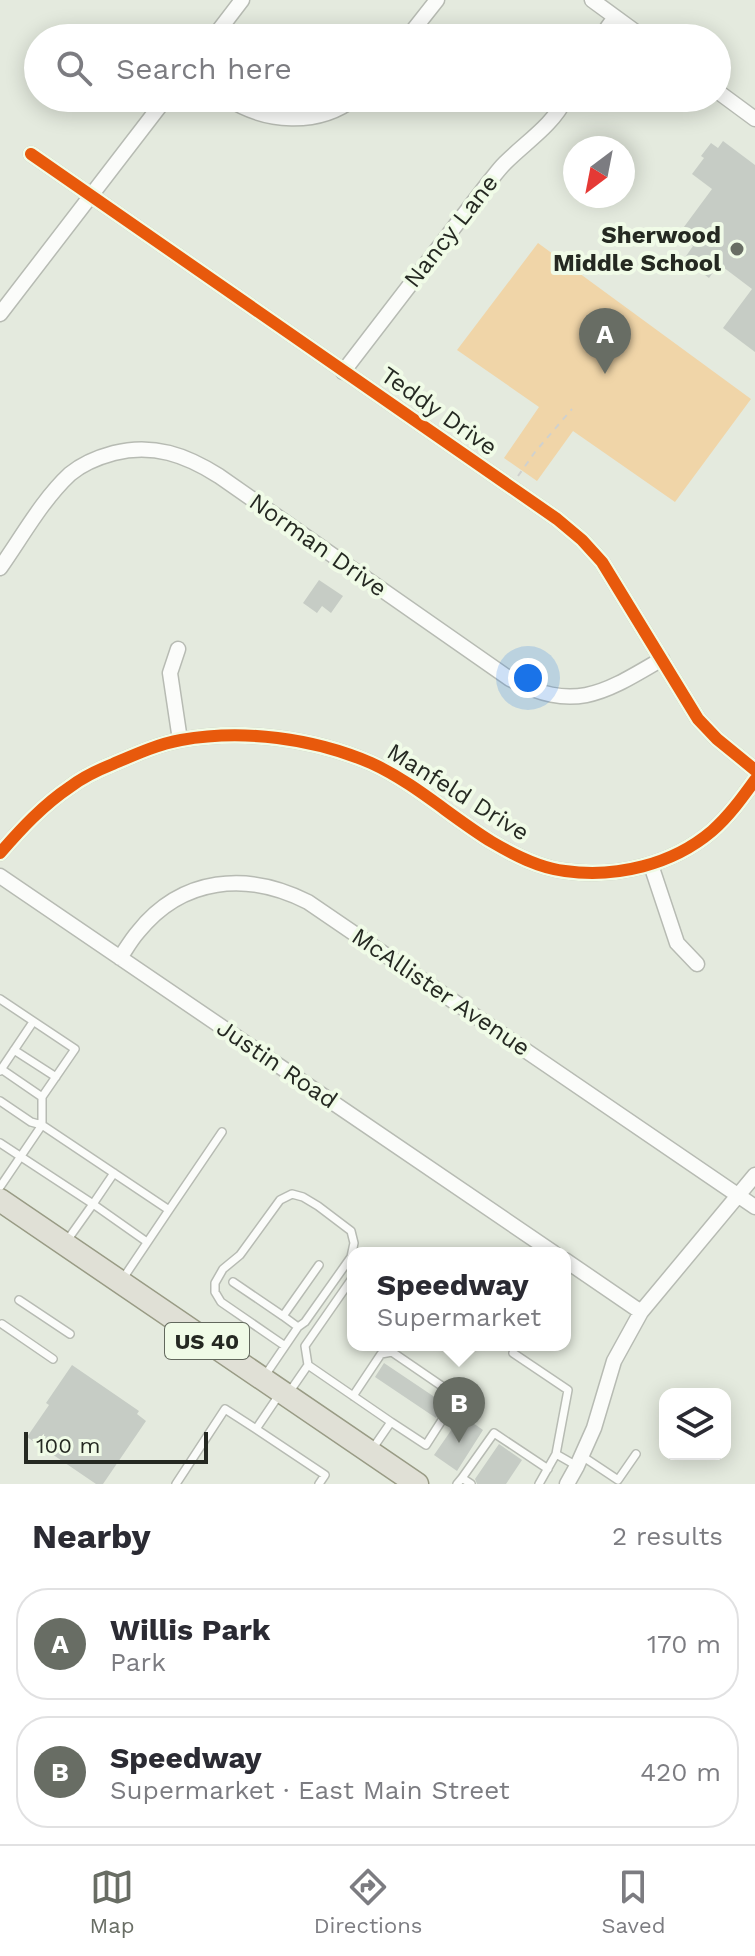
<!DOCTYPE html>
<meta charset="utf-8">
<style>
:root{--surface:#fff;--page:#f2f2f3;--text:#2b2b33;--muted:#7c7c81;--line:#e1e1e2;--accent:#686d64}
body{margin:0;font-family:"Work Sans",sans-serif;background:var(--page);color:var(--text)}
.controls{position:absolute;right:24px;bottom:24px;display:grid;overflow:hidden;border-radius:16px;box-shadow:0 4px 20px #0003}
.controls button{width:72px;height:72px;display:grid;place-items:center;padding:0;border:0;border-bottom:2px solid var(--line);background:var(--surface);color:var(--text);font:40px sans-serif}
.compass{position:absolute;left:563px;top:136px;width:72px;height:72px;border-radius:50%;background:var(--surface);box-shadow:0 4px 20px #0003;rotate:212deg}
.scale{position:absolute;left:24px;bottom:20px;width:184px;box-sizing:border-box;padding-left:8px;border:4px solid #252922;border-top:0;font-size:22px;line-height:28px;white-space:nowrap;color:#252922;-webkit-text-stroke:6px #f0fbe7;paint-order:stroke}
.you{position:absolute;left:528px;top:678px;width:28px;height:28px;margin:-20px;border:6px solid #fff;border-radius:50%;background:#1a73e8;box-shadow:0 0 0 12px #1a73e833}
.badge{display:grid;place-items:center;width:52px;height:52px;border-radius:50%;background:var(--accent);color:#fff;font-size:26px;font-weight:700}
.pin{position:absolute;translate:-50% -66px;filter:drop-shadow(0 2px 4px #0008)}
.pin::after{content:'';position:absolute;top:42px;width:28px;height:24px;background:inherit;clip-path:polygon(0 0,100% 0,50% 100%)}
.popup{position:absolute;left:347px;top:1247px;width:224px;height:104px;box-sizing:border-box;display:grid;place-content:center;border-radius:16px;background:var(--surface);filter:drop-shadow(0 2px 6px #0005);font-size:26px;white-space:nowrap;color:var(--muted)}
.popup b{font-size:30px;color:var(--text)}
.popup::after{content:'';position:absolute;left:50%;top:100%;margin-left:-16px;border:16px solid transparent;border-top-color:var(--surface)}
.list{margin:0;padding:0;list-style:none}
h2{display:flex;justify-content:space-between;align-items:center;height:104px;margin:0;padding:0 32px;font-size:34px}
h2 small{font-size:26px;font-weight:400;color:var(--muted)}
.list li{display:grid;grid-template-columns:52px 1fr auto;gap:24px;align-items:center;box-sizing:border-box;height:112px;margin:0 16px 16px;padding:0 16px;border:2px solid var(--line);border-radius:32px}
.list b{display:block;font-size:30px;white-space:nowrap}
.list p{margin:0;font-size:26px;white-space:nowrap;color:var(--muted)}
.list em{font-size:26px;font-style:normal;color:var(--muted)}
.icon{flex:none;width:44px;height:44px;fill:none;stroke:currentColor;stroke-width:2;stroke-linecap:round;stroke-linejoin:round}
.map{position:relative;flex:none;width:755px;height:1484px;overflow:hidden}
.search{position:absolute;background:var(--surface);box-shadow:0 4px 20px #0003;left:24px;right:24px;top:24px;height:88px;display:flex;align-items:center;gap:20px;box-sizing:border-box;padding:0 28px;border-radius:44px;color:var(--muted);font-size:30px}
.sheet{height:360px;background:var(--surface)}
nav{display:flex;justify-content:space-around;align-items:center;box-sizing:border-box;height:112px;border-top:2px solid var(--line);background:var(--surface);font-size:22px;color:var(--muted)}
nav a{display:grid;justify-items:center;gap:4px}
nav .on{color:var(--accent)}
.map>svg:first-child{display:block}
</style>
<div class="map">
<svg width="755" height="1484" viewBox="0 0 755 1484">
<rect width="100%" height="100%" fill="#e4eade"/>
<!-- green -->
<path fill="#f0d5a8" d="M538 243 751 399 675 502 573 431 537 481 504 458 539 407 457 350Z"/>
<!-- building -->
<path fill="#c6ccc5" d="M723 141 755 165V352L723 328 752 289 719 264 709 278 684 259 693 246 678 235 712 189 692 174 704 158 701 156 711 143 718 148Z
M319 580 343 596 331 613 322 606 317 613 303 603Z
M384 1363 445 1404 436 1418 375 1377Z
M72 1365 139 1411 137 1414 146 1421 103 1484H96L27 1437 49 1405 46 1403Z
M456 1411 483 1430 457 1471 434 1455 452 1429 446 1425Z
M499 1444 522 1460 506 1484H477L475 1479Z"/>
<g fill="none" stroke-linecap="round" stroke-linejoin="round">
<!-- lane casing -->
<g stroke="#b7bbb3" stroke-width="10">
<path id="lane" d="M0 999 75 1049 42 1097V1125L31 1122 0 1101
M14 1050 56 1077
M1 1069 42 1097
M0 1071 33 1022
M0 1143 93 1204 66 1242
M114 1173 93 1204 147 1242
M0 1187 42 1125 169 1210 122 1280
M169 1210 222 1132
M233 1282 283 1316
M19 1300 70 1334
M2 1324 53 1359
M285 1346 221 1302 215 1292V1283L223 1269 240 1255 280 1200 292 1194 303 1197 318 1206 351 1231 354 1243 351 1257 305 1322 298 1327
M513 1353 568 1390 556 1454
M308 1365 305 1346 353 1277
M264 1377 298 1327 283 1316 319 1265
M288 1394 308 1365 391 1422 373 1448
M279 1395 256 1429 325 1475 319 1484
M353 1396 381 1354 392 1352 449 1391 453 1403 426 1445 391 1422
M582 1456 618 1480 636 1454
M462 1478 494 1433 548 1469
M176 1484 225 1409 256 1429
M457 1484 462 1478 471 1484
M539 1484 556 1454 577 1466"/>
</g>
<!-- street casing -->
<g stroke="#b7bbb3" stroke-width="17">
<path id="street" d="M592 0 644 38
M213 38 242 0
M407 38 437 0
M600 38 615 17
M717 91 755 119
M227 98C265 123 318 127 355 98
M31 154 557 519 582 540 602 562 698 719 717 739 755 770
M0 314 166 98
M343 372 489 182C494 176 499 169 505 163 527 141 552 126 566 98
M0 568C22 537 42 500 70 474 82 464 99 457 114 453 153 443 186 455 219 476L510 679C575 713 604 693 662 659
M178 649 170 673 180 740
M0 853C21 829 43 805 70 787 83 777 98 770 113 764 134 755 158 744 181 740 243 729 313 738 371 763 415 783 451 817 492 842 514 855 539 868 565 871 616 878 672 865 712 831 729 816 742 798 755 780
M651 865 677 943 697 964
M0 876 554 1253
M120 958C126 949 131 940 138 932 182 877 247 871 308 902L755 1207
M565 1260 641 1312
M567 1484 577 1466 594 1428 614 1361 641 1312 755 1175"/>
</g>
<!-- primary casing -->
<g stroke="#999b85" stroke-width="25">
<path id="primary" d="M0 1200 417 1484"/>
</g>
<!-- path -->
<path stroke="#d0d1ce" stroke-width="2" stroke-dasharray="6 6" stroke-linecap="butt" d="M518 476 535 452 572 409"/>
<!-- lane -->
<use href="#lane" stroke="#fbfcfa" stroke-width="7"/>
<!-- street -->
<use href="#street" stroke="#fbfcfa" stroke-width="14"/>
<!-- primary -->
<use href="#primary" stroke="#e0e0d6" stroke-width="22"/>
<!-- cycleway casing -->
<g stroke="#f0fbe7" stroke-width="17">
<path id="cycleway" d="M31 154 557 519 582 540 602 562 698 719 717 739 755 770
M0 853C21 829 43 805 70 787 83 777 98 770 113 764 134 755 158 744 181 740 243 729 313 738 371 763 415 783 451 817 492 842 514 855 539 868 565 871 616 878 672 865 712 831 729 816 742 798 755 780"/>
</g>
<!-- cycleway -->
<use href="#cycleway" stroke="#e8590c" stroke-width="12"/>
</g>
<!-- markers -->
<circle fill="#686d64" stroke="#f0fbe7" stroke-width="3" cx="737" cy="249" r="8"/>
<g text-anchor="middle" stroke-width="8" stroke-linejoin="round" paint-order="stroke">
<!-- shield labels -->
<rect fill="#f0fbe7" stroke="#62685d" stroke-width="2" x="165" y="1323" width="84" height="36" rx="6"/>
<g font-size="22" font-weight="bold" fill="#252922">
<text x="207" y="1349">US 40</text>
</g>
<!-- street labels -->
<g font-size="24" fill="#252922" stroke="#f0fbe7">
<text transform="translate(451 231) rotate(-52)" y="8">Nancy Lane</text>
<text transform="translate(439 411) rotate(35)" y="8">Teddy Drive</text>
<text transform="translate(318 545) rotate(35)" y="8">Norman Drive</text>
<text transform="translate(458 792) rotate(32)" y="8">Manfeld Drive</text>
<text transform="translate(441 992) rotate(34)" y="8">McAllister Avenue</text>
<text transform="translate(277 1064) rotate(34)" y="8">Justin Road</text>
</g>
<!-- poi labels -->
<g font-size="24" font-weight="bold" fill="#252922" stroke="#f0fbe7" text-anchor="end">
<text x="721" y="243">Sherwood<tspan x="721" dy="28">Middle School</tspan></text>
</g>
</g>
</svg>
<div class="controls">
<button><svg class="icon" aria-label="layers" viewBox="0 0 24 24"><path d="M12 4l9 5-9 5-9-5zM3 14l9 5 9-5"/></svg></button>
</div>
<svg class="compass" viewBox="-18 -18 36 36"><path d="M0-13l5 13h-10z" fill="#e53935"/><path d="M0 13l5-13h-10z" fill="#7c7c81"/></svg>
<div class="scale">100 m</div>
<div class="you"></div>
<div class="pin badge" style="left:605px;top:374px">A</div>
<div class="pin badge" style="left:459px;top:1443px">B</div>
<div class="popup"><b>Speedway</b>Supermarket</div>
<div class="search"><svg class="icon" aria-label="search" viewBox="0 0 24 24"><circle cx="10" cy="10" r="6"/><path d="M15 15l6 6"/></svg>Search here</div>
</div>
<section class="sheet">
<h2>Nearby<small>2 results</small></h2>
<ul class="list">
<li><span class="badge">A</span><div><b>Willis Park</b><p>Park</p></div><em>170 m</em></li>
<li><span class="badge">B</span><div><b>Speedway</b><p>Supermarket · East Main Street</p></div><em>420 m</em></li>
</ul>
</section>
<nav>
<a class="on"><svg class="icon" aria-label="map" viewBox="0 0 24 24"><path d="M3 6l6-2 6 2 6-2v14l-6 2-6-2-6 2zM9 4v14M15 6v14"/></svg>Map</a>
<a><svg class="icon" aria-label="directions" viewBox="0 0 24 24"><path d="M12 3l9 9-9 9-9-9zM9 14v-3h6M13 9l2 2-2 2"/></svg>Directions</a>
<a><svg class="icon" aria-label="saved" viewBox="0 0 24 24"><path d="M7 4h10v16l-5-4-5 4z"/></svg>Saved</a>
</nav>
